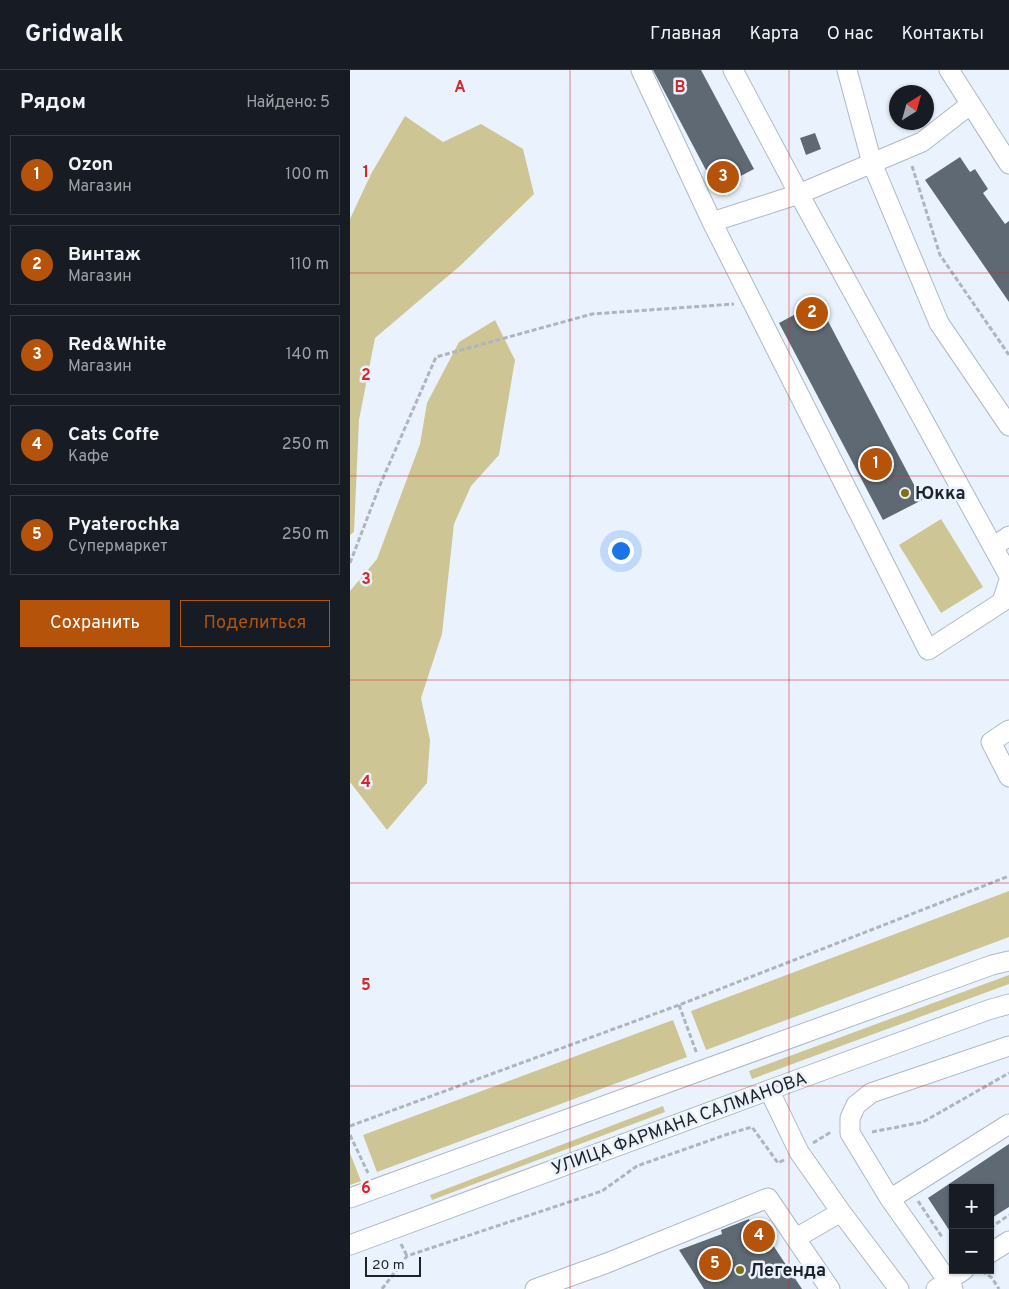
<!DOCTYPE html>
<html lang="ru">
<meta charset="utf-8">
<style>
:root{--surface:#171b24;--page:#242831;--text:#f1f3f6;--muted:#9ea1a6;--line:#363941;--accent:#b45309}
body{margin:0;font-family:Overpass,sans-serif;background:var(--page);color:var(--text)}
.controls{position:absolute;right:15px;bottom:15px;display:grid;overflow:hidden;border-radius:0px;box-shadow:0 1px 4px #0004}
.controls button{width:45px;height:45px;display:grid;place-items:center;padding:0;border:0;border-bottom:1px solid var(--line);background:var(--surface);color:var(--text);font:25px sans-serif}
.compass{position:absolute;left:539px;top:15px;width:45px;height:45px;border-radius:50%;background:var(--surface);box-shadow:0 1px 4px #0004;rotate:37deg}
.scale{position:absolute;left:15px;bottom:12px;width:56px;box-sizing:border-box;padding-left:5px;border:2px solid #1f2328;border-top:0;font-size:14px;line-height:18px;white-space:nowrap;color:#1f2328;-webkit-text-stroke:4px #eaf3fd;paint-order:stroke}
.you{position:absolute;left:270px;top:480px;width:18px;height:18px;margin:-12px;border:4px solid #fff;border-radius:50%;background:#1a73e8;box-shadow:0 0 0 8px #1a73e833}
.badge{display:grid;place-items:center;width:32px;height:32px;border-radius:50%;background:var(--accent);color:#fff;font-size:16px;font-weight:700}
.pin{position:absolute;translate:-50% -50%;border:2px solid #fff;box-shadow:0 1px 5px #0006}
.list{margin:0;padding:0;list-style:none}
h2{display:flex;justify-content:space-between;align-items:center;height:65px;margin:0;padding:0 20px;font-size:21px}
h2 small{font-size:16px;font-weight:400;color:var(--muted)}
.list li{display:grid;grid-template-columns:32px 1fr auto;gap:15px;align-items:center;box-sizing:border-box;height:80px;margin:0 10px 10px;padding:0 10px;border:1px solid var(--line);border-radius:0px}
.list b{display:block;font-size:19px;white-space:nowrap}
.list p{margin:0;font-size:16px;white-space:nowrap;color:var(--muted)}
.list em{font-size:16px;font-style:normal;color:var(--muted)}
.actions{display:flex;gap:10px;padding:15px 20px}
.actions a{flex:1;padding:11px 0;border:1px solid var(--accent);border-radius:0px;text-align:center;font-size:18px;color:var(--accent)}
.actions .main{background:var(--accent);color:#fff}
.map{position:relative;flex:none;width:659px;height:1219px;overflow:hidden}
header{display:flex;align-items:center;gap:30px;box-sizing:border-box;height:70px;padding:0 25px;background:var(--surface);border-bottom:1px solid var(--line)}
header strong{font-size:24px}
nav{display:flex;gap:28px;margin-inline-start:auto;font-size:18px}
main{display:flex}
aside{flex:1;background:var(--surface)}
.map>svg:first-child{display:block}
</style>
<header>
<strong>Gridwalk</strong>
<nav><a>Главная</a><a>Карта</a><a>О нас</a><a>Контакты</a></nav>
</header>
<main>
<aside>
<h2>Рядом<small>Найдено: 5</small></h2>
<ul class="list">
<li><span class="badge">1</span><div><b>Ozon</b><p>Магазин</p></div><em>100 m</em></li>
<li><span class="badge">2</span><div><b>Винтаж</b><p>Магазин</p></div><em>110 m</em></li>
<li><span class="badge">3</span><div><b>Red&amp;White</b><p>Магазин</p></div><em>140 m</em></li>
<li><span class="badge">4</span><div><b>Cats Coffe</b><p>Кафе</p></div><em>250 m</em></li>
<li><span class="badge">5</span><div><b>Pyaterochka</b><p>Супермаркет</p></div><em>250 m</em></li>
</ul>
<div class="actions"><a class="main">Сохранить</a><a>Поделиться</a></div>
</aside>
<div class="map">
<svg width="659" height="1219" viewBox="0 0 659 1219">
<rect width="100%" height="100%" fill="#eaf3fd"/>
<!-- green -->
<path fill="#cec595" d="M55 46 93 72 131 54 173 79 184 124 111 195 25 268 9 350 4 462 0 465V149L21 104Z
M145 250 165 290 149 385 121 416 104 454 92 564 71 628 80 670 77 713 37 760 0 712V521L27 489 70 374 77 333 109 272Z
M591 449 633 517 591 543 549 475Z
M659 821V867L356 980 341 941Z
M659 905V914L402 1009 399 1001Z
M323 950 337 987 27 1102 13 1065Z
M313 1036 315 1042 82 1130 80 1125Z
M0 1083 11 1111 0 1115Z"/>
<!-- building -->
<path fill="#5e6973" d="M303 0H351L404 99 366 119Z
M465 63 471 79 456 85 450 68Z
M610 87 620 102 625 99 638 119 633 123 655 154 659 151V232L575 110Z
M468 232 572 430 533 450 429 253Z
M659 1074V1137L640 1149V1118H603V1166L578 1128Z
M399 1149 401 1153 407 1151 452 1219H354L329 1180 372 1164 371 1160Z"/>
<g fill="none" stroke-linecap="round" stroke-linejoin="round">
<!-- minor casing -->
<g stroke="#aeb9c4" stroke-width="21">
<path id="minor" d="M291 0 362 152 578 580 652 532 659 510
M383 0 449 124 659 506
M497 0 522 93 589 253 659 356
M599 0 659 94
M362 152 449 124 572 72 621 34
M643 477 659 466
M659 660 641 672 659 707
M419 1020 449 1082 491 1142 549 1219
M0 1128 642 895 659 891
M540 1129 659 1054
M446 1168 491 1142
M0 1175 419 1020 638 940 659 934
M640 1183 659 1171
M185 1219 257 1193 418 1128 480 1219
M586 1219 598 1211 540 1129 500 1063V1048L506 1035 521 1023 659 976
M603 1219 598 1211 614 1200"/>
</g>
<!-- path -->
<path stroke="#adb5bd" stroke-width="3" stroke-dasharray="5 2.5" stroke-linecap="butt" d="M562 96 590 185 659 285
M0 493 30 415 86 287 242 244 384 234
M329 935 347 984
M0 1056 329 935 659 806
M522 1062 573 1052 659 1003
M0 1065 18 1103
M463 1073 481 1062
M568 1131 592 1167
M640 1158 659 1145
M51 1174 57 1186
M632 1201 642 1208 649 1219
M32 1219 57 1186 252 1121 287 1096 378 1064 402 1057 428 1093 434 1090"/>
<!-- minor -->
<use href="#minor" stroke="#fff" stroke-width="19"/>
</g>
<!-- grid -->
<path fill="none" stroke="#d62828" stroke-width="1" stroke-opacity="0.55" d="M220 0V1219M439 0V1219M0 203H659M0 406H659M0 610H659M0 813H659M0 1016H659"/>
<!-- markers -->
<g fill="#81700f" stroke="#eaf3fd" stroke-width="2">
<circle cx="555" cy="423" r="5"/>
<circle cx="390" cy="1200" r="5"/>
</g>
<g text-anchor="middle" stroke-width="5" stroke-linejoin="round" paint-order="stroke">
<!-- poi labels -->
<g font-size="18" font-weight="bold" fill="#1f2328" stroke="#eaf3fd" text-anchor="start">
<text x="565" y="429">Юкка</text>
<text x="400" y="1206">Легенда</text>
</g>
<!-- street labels -->
<g font-size="18" fill="#1f2328" stroke="#eaf3fd">
<text transform="translate(329 1053) rotate(-20)" y="6">УЛИЦА ФАРМАНА САЛМАНОВА</text>
</g>
</g>
<g font-size="16" text-anchor="middle" font-weight="bold" fill="#d62828" stroke="#eaf3fd" stroke-width="5" stroke-linejoin="round" paint-order="stroke">
<text x="110" y="22">A</text>
<text x="330" y="22">B</text>
<text x="16" y="107">1</text>
<text x="16" y="310">2</text>
<text x="16" y="514">3</text>
<text x="16" y="717">4</text>
<text x="16" y="920">5</text>
<text x="16" y="1123">6</text>
</g>
</svg>
<div class="controls">
<button>+</button>
<button>−</button>
</div>
<svg class="compass" viewBox="-18 -18 36 36"><path d="M0-13l5 13h-10z" fill="#e53935"/><path d="M0 13l5-13h-10z" fill="#9ea1a6"/></svg>
<div class="scale">20 m</div>
<div class="you"></div>
<div class="pin badge" style="left:526px;top:394px">1</div>
<div class="pin badge" style="left:462px;top:243px">2</div>
<div class="pin badge" style="left:373px;top:107px">3</div>
<div class="pin badge" style="left:409px;top:1166px">4</div>
<div class="pin badge" style="left:365px;top:1194px">5</div>
</div>
</main>
